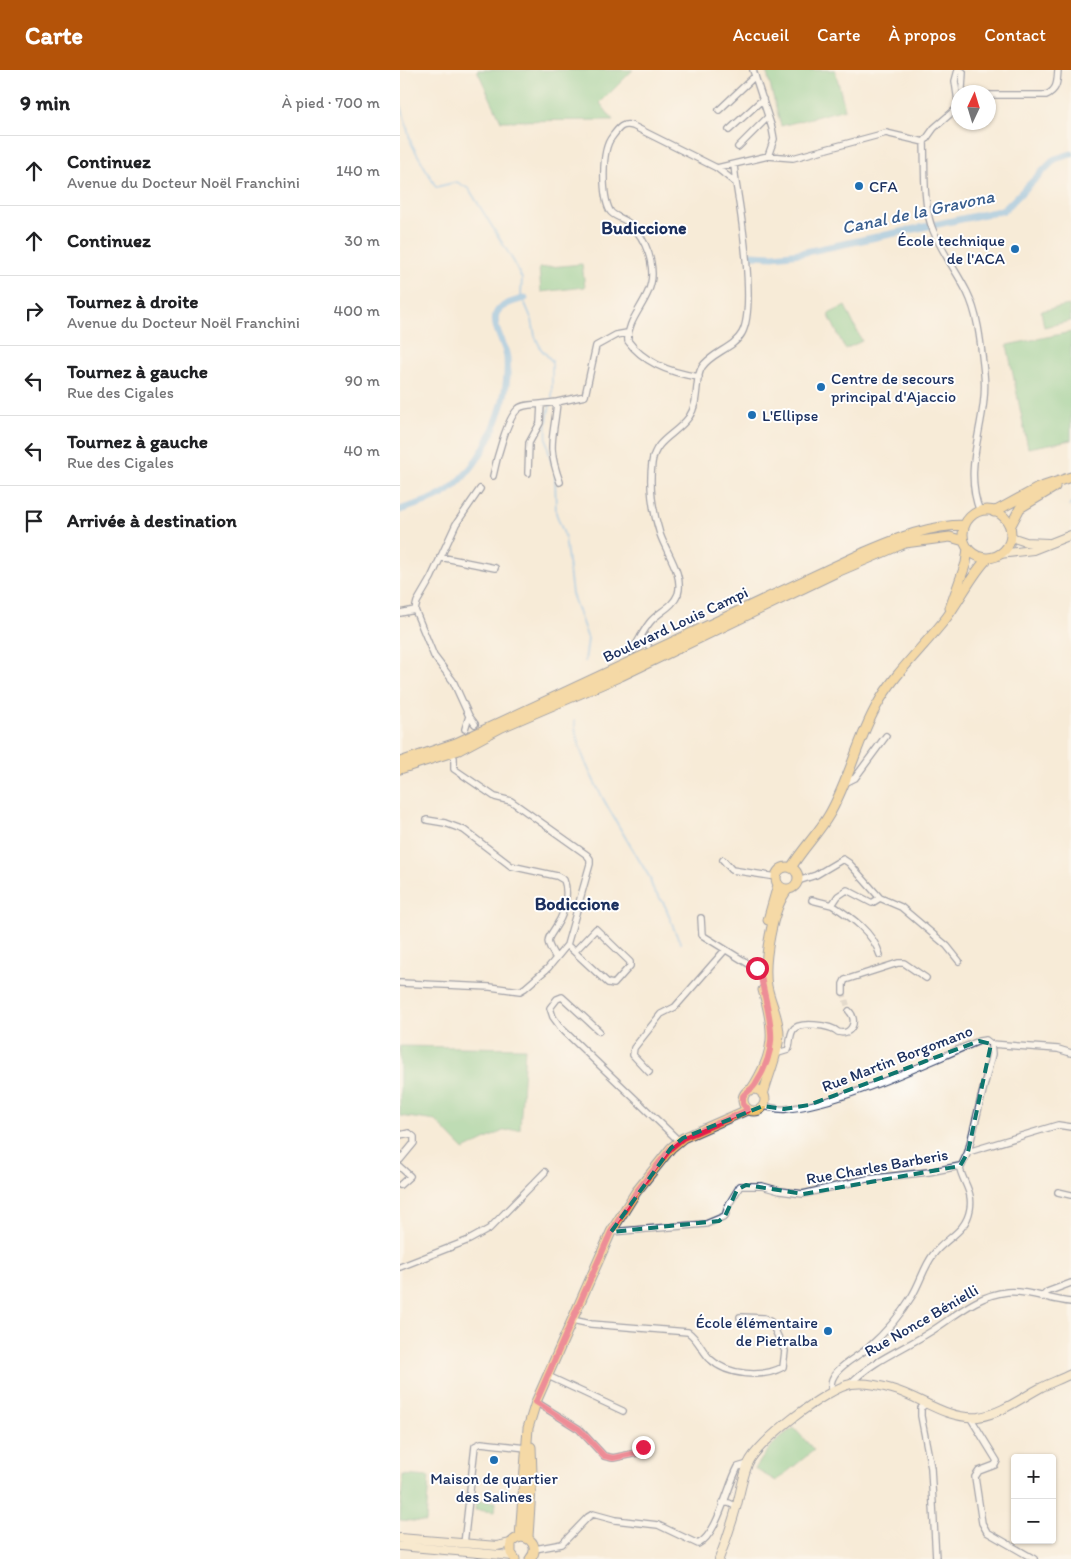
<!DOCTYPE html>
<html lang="fr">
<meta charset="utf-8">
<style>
:root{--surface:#fff;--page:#f2f2f2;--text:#202124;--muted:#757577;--line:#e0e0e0;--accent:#b45309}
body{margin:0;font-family:Itim,sans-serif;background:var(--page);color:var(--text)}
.controls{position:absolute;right:15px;bottom:15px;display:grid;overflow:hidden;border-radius:5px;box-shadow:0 1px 4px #0004}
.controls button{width:45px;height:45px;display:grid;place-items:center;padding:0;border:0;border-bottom:1px solid var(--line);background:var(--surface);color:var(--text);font:25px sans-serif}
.compass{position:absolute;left:551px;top:15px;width:45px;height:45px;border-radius:50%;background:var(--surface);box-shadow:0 1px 4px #0004;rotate:4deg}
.stop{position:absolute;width:15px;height:15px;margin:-11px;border:4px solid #e11d48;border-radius:50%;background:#fff}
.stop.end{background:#e11d48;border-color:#fff;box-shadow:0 1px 5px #0008}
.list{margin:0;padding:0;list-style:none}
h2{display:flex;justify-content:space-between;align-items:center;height:65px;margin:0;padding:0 20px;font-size:21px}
h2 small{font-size:16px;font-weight:400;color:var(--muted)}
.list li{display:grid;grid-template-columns:32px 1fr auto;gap:15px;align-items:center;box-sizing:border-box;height:70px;padding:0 20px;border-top:1px solid var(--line)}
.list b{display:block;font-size:19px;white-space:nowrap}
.list p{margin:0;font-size:16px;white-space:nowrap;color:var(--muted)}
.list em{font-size:16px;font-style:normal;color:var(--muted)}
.icon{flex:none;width:28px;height:28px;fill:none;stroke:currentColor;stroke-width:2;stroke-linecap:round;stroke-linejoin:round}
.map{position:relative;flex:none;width:671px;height:1489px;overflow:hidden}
header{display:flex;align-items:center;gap:30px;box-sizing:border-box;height:70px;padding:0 25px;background:var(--accent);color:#fff}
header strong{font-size:24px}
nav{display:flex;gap:28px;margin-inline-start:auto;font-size:18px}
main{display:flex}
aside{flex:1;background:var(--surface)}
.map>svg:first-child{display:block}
</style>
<header>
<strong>Carte</strong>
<nav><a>Accueil</a><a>Carte</a><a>À propos</a><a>Contact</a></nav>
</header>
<main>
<aside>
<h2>9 min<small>À pied · 700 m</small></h2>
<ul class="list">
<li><svg class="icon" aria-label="ahead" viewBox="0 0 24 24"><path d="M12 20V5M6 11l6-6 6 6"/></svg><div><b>Continuez</b><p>Avenue du Docteur Noël Franchini</p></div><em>140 m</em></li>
<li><svg class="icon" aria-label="ahead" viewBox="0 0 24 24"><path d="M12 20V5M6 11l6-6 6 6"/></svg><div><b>Continuez</b></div><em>30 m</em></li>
<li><svg class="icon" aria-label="right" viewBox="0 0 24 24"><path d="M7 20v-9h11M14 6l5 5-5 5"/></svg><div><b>Tournez à droite</b><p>Avenue du Docteur Noël Franchini</p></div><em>400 m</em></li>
<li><svg class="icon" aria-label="left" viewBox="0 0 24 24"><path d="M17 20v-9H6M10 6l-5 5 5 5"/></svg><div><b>Tournez à gauche</b><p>Rue des Cigales</p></div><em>90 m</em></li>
<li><svg class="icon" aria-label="left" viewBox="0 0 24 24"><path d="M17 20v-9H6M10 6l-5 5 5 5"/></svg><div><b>Tournez à gauche</b><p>Rue des Cigales</p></div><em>40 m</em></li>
<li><svg class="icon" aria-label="arrive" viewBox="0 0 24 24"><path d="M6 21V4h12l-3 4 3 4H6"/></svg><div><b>Arrivée à destination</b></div></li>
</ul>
</aside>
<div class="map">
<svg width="671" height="1489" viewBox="0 0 671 1489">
<rect width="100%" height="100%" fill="#fff"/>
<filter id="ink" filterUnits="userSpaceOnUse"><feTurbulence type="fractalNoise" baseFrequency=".02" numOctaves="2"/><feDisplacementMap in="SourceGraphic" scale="10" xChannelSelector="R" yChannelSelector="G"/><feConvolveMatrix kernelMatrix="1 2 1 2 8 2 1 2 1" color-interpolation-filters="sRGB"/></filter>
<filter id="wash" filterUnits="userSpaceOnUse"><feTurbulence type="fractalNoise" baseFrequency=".0096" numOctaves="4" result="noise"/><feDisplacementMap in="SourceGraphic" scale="20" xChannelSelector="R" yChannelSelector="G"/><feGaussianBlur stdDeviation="1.12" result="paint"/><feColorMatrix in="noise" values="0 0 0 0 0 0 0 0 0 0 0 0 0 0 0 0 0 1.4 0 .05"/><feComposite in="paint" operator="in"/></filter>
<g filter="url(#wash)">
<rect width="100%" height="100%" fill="#f7ebd7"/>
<!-- green -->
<path fill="#79c989" stroke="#4a7c74" d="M77 0H233L200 33 213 50 101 51Z
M366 0H435L445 39 381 56Z
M182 194 185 217 141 222 139 198Z
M669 235 671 251 644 257 641 241Z
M445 236 462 271 445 279 428 244Z
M671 262V370L628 378 607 275Z
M0 976 125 978 120 1059 103 1061 64 1080 36 1051 0 1046Z
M394 1358 414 1380 376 1411 355 1399C366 1382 376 1368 394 1358Z
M3 1405 29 1407 26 1452 0 1450Z
M76 1431 96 1432 95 1442 75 1440Z"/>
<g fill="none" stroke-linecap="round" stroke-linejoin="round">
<!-- stream -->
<path stroke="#72b5e8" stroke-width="2" d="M0 31 11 73 36 117 57 112 69 119 114 192 122 209 121 224 132 250 135 266 141 279 152 291V328
M150 335C145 356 145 373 152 394
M155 405 156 443 165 467 172 524 188 569 185 591
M669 436 671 433
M175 650C172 687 230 774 250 808 253 826 259 823 265 836 271 848 273 861 281 873"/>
<!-- canal -->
<path stroke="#72b5e8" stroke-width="7" d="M351 185 373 186 401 183 604 140 655 89 671 84
M0 440C16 434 36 430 49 420 85 392 110 333 107 288 106 274 92 259 96 244 100 234 116 231 125 228"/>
</g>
</g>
<g filter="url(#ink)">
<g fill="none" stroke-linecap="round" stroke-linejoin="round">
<!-- street-tunnel -->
<path stroke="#cbc5bf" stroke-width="5.5" stroke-dasharray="5.5 3" stroke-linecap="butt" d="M443 922 449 941"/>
<!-- street casing -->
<g stroke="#3c4b70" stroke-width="8">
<path id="street" d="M353 0 372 58 374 69 368 86
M558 0 555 11 558 32 556 39 534 58 524 72C525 98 523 130 531 155 539 178 556 200 567 222 579 246 581 277 584 303 589 352 561 393 580 442
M560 0 563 2 562 19 564 22
M588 25H646C658 20 657 11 658 0
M319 40 355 6
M329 60 363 29
M338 77 368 47
M334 95 336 113
M317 98 368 86 393 88 486 63 524 72
M128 403 129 373 140 353 141 334 157 332
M93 406C96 391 107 348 118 339 123 334 134 335 141 334
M160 412C146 374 154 369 157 332L185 326 196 276 216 265 227 263
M40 487 95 498
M0 543 15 540
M241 566 248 575
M231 582C239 572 243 560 251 551 260 541 273 537 278 524 284 505 266 482 260 464 253 442 249 416 252 393 255 369 276 365 289 347 300 331 294 309 302 297 311 283 334 278 342 263 356 238 341 143 336 113L317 98 233 56C222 52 218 59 212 67 201 80 202 126 210 141 213 146 222 148 226 151 242 162 252 185 252 204 252 230 226 248 228 271 245 294 271 303 299 307
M75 654 69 646 53 611 34 586 15 540 17 532 31 508 56 454 80 419
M65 659 69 646
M445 713 455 708 486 666
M27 750 45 753 64 760 111 796 157 806 164 810C169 822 165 842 158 853 148 871 143 867 156 888
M323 790 332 800 376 807
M398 811 416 805 443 789 449 793 480 828 501 837 547 876 559 891
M480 828 472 833 447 820 438 826 432 835C451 847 473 862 480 885
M412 830 432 835
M301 848 302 865 352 896 365 901
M167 875 208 913 214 914 230 896V892L196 859 175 881
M0 913 90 917 120 921 125 918 148 898 167 875 190 794V789L187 785 111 731 95 727 54 699V688
M443 922V914L445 910 498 893H504L526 908
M199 961 162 927 157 929 150 938 153 947 161 958 279 1071
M591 974 658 979 671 983
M375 984 388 980C391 974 389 966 393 960 398 951 431 955 438 962 452 966 458 950 449 941
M249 1002 233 985 234 978 261 944 275 937 325 880
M363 1036C370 1037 378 1040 386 1039 445 1033 523 994 579 971L586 970 591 974 592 984 568 1082 560 1099C564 1114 573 1122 570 1139 566 1163 545 1168 533 1185 524 1197 520 1213 512 1226 501 1244 484 1264 468 1278 455 1289 425 1301 432 1322
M0 1065 9 1063 14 1067V1073L0 1090
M568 1082 658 1055 671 1057
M0 1097 10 1106 0 1115
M658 1122 671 1125
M211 1162 306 1154 325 1146 329 1134 340 1116H362L380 1121 403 1124 467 1109 529 1102 560 1096
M0 1197 69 1170 89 1159 145 1102
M642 1227 647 1222 671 1213
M172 1250 191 1254 288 1262C298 1269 302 1281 310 1289 328 1306 363 1308 383 1297L385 1281 371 1252 364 1248 340 1247
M148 1306 223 1341
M450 1314C473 1290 502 1280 530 1262 554 1247 577 1225 607 1222 628 1220 650 1230 671 1232
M136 1332 179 1359 204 1386 213 1388 237 1383 243 1377
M527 1333 521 1338V1346L531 1398 536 1489
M570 1347 597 1391 595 1395 579 1401 575 1407 582 1453 587 1462 634 1489
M322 1433H329L337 1437
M64 1474 75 1376 81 1373 126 1378
M135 1479 162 1474 188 1447 193 1444 215 1450 258 1455 298 1474C318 1464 327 1417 338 1397L348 1394"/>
</g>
<!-- secondary casing -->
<g stroke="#3c4b70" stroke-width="10">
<path id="secondary" d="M611 467 626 472 648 473
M600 484 633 480 671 465
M0 1468 97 1476 111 1473
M0 1476 112 1486
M319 1489C326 1471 332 1453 337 1435 340 1422 343 1407 348 1394 357 1372 427 1318 451 1314 465 1312 479 1315 492 1319 521 1327 546 1350 578 1347 600 1344 620 1329 640 1318 650 1313 661 1309 671 1304"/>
</g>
<!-- primary casing -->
<g stroke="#3c4b70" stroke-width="11">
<path id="primary" d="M563 464a24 24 0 1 1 48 0a24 24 0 1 1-48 0Z
M594 442 638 418 671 407
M610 457 620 438 655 417
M550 538 566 493 568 478
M0 692 56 673 463 483C496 469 528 455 565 455
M0 699 59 680 102 657 221 606 437 502 505 473 550 467 564 471
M376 808a11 11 0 1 1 22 0a11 11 0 1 1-22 0Z
M391 798C402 779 418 764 429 745 449 711 457 671 476 637 494 603 524 577 547 547 561 528 572 504 588 488
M368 850 378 815
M343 1030a11 11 0 1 1 22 0a11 11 0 1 1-22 0Z
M351 1020C376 982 375 961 363 920
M363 1025C368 1005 378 985 379 965 379 947 370 933 367 916 363 893 372 837 388 819
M120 1467 128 1358 136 1332 211 1162 236 1122 271 1078 283 1068 347 1040
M128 1467 132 1403 131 1377
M115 1489 111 1483V1473C123 1458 143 1475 130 1489"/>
</g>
<!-- street -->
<use href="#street" stroke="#fff" stroke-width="5.5"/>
<!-- secondary -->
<use href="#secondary" stroke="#f9e7c3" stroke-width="8"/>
<!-- primary -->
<use href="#primary" stroke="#f1c36a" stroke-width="9"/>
</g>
</g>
<g fill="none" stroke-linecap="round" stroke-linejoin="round" filter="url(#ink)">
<!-- route -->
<path stroke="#e11d48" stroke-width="6" d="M243 1377 237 1383 213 1388 204 1386 179 1359 136 1332 211 1162 236 1122 271 1078 283 1068 348 1040 343 1034V1026C347 1021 353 1019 356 1013 384 970 366 944 360 900L357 898"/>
</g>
<!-- marked area -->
<path d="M0 0H671V1489H0ZM579 971 591 974 568 1082 560 1096 403 1124 346 1115 337 1120 325 1146 319 1151 211 1162 271 1078 283 1068 363 1036 384 1039 409 1035Z" fill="#f7ebd7" fill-opacity=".55" fill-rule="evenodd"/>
<path fill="none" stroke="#0f766e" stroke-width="4" stroke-dasharray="10 6" stroke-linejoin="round" d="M579 971 591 974 568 1082 560 1096 403 1124 346 1115 337 1120 325 1146 319 1151 211 1162 271 1078 283 1068 363 1036 384 1039 409 1035Z"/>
<!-- markers -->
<g fill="#1f6fb2" stroke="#fff" stroke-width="2">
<circle cx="459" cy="116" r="5"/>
<circle cx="615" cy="179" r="5"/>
<circle cx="421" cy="317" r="5"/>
<circle cx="352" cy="345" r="5"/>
<circle cx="428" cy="1261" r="5"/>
<circle cx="94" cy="1390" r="5"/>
</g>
<g text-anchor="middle" stroke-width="4" stroke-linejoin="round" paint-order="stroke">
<!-- poi labels -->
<g font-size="16" fill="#1b2f5e" stroke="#fff" text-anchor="start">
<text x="469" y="122">CFA</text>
<text x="605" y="176" text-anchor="end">École technique<tspan x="605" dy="18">de l'ACA</tspan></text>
<text x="431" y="314">Centre de secours<tspan x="431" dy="18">principal d'Ajaccio</tspan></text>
<text x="362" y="351">L'Ellipse</text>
<text x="418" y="1258" text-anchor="end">École élémentaire<tspan x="418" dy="18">de Pietralba</tspan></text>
<text x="94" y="1414" text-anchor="middle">Maison de quartier<tspan x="94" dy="18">des Salines</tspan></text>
</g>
<!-- street labels -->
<g font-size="16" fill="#1b2f5e" stroke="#fff">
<text transform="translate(275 554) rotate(-25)" y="6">Boulevard Louis Campi</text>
<text transform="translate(497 988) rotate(-21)" y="6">Rue Martin Borgomano</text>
<text transform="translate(477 1096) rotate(-10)" y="6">Rue Charles Barberis</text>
<text transform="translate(521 1250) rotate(-30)" y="6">Rue Nonce Bénielli</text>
</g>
<!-- water labels -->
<g font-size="18" font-style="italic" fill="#395e8e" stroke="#fff">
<text transform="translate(518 142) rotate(-12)" y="6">Canal de la Gravona</text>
</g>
<!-- neighbourhood labels -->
<g font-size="18" font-weight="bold" fill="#1b2f5e" stroke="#fff">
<text x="244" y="164">Budiccione</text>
<text x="177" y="840">Bodiccione</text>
</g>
</g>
</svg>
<div class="controls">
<button>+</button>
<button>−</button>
</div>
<svg class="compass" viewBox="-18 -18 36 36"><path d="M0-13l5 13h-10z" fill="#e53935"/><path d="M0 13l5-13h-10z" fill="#757577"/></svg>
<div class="stop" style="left:357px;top:898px"></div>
<div class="stop end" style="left:243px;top:1377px"></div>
</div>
</main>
